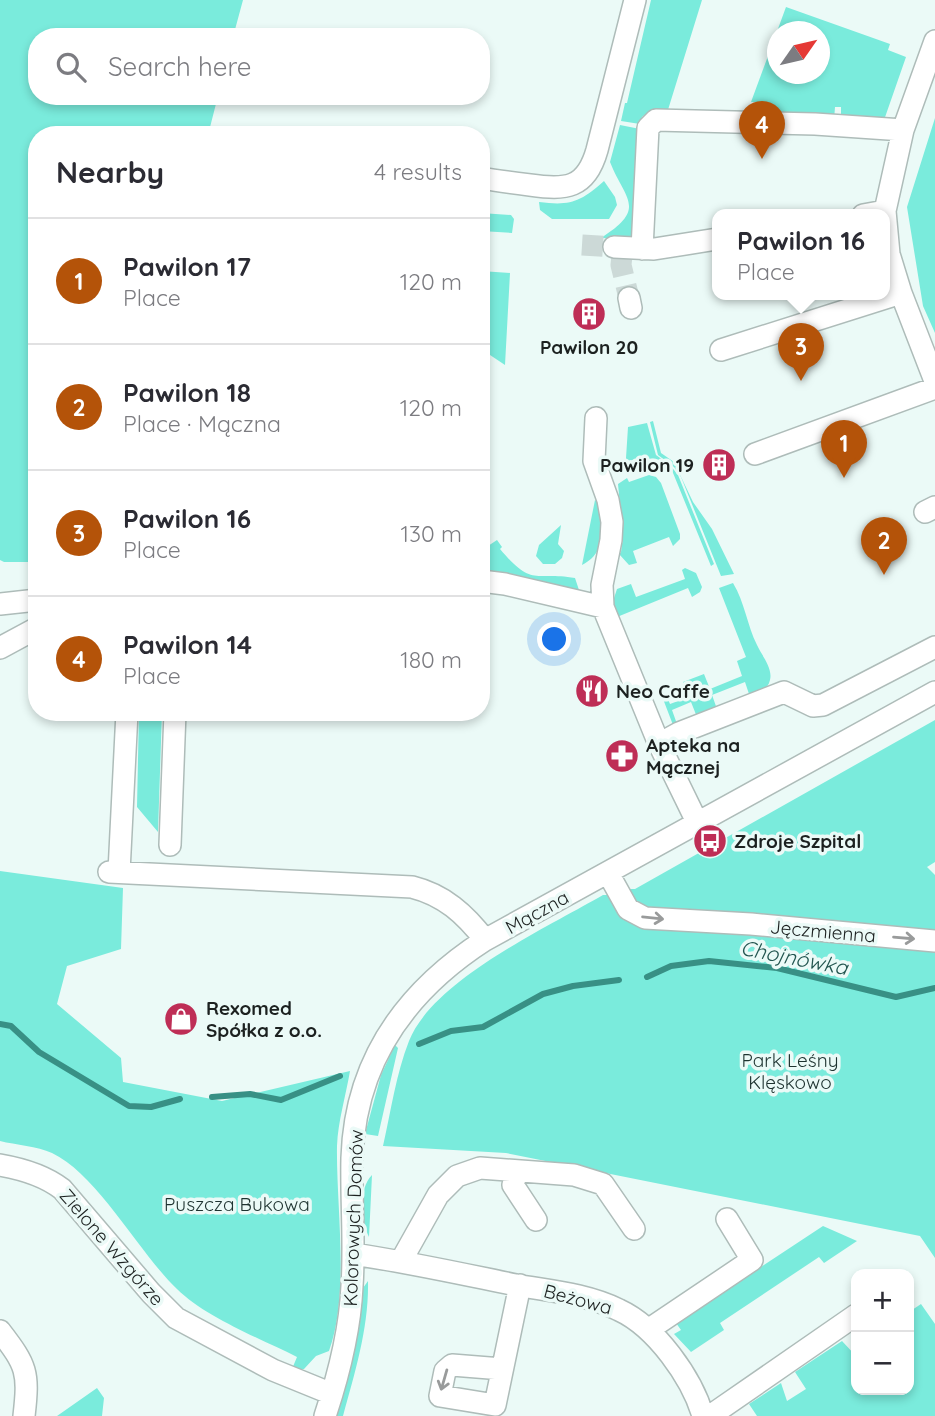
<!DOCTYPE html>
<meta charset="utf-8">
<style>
:root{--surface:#fff;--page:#f2f2f3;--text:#2b2b33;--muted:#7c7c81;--line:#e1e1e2;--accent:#b45309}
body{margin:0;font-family:Quicksand,sans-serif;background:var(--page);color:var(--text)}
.controls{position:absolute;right:21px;bottom:21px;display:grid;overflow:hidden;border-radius:14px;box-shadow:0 4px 10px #0003}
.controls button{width:63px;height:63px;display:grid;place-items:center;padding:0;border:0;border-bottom:2px solid var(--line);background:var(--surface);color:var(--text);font:35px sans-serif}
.compass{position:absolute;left:767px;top:21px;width:63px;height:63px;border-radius:50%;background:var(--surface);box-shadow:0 4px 10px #0003;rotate:56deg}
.you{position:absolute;left:555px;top:640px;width:24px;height:24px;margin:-18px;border:5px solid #fff;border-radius:50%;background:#1a73e8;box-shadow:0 0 0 10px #1a73e833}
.badge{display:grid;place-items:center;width:46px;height:46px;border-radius:50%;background:var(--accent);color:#fff;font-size:23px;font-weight:700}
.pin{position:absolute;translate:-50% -58px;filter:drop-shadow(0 2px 4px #0008)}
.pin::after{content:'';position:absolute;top:37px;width:24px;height:21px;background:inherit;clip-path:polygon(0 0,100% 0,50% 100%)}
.popup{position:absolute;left:712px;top:209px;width:178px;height:91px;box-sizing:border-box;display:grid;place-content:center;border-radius:14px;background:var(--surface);filter:drop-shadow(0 2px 5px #0005);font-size:23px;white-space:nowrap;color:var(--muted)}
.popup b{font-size:26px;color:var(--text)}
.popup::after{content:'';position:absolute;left:50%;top:100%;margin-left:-14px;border:14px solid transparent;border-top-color:var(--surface)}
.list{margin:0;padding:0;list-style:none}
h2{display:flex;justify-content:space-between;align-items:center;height:91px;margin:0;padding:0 28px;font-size:30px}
h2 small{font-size:23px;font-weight:400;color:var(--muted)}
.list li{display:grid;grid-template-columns:46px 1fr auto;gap:21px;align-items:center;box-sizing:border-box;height:126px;padding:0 28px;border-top:2px solid var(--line)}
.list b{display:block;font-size:26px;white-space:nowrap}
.list p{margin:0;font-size:23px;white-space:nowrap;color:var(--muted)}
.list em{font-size:23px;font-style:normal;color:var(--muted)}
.icon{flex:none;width:38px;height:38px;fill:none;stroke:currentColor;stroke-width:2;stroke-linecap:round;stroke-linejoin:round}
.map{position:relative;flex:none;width:935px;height:1416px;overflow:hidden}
.search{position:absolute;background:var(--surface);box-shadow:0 4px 10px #0003;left:28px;top:28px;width:462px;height:77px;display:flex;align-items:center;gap:18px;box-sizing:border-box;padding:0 24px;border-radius:28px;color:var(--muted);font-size:26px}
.panel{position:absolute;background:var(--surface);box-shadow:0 4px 10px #0003;left:28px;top:126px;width:462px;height:595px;border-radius:28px}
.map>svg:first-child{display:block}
</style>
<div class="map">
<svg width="935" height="1416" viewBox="0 0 935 1416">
<rect width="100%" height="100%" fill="#ebfaf7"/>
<!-- green -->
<path fill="#7aebdc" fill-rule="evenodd" d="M0 0H243L233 37H37V96H218L208 135H37V562H4L0 560Z
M651 0H702L667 113H647L642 117 640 124 621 121 625 103H627Z
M786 7 890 44 888 50 906 57 883 123 841 121V107H835L834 120 756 117 757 102H751ZM778 32H820V74H778Z
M935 118V333L923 306 907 207Z
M620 125 640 129 634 234 625 239 601 238C648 208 625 200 610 162Z
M604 181 615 197 617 205 609 219H552L540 210 539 202C571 206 580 202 604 181Z
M481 213 511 215 514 219 512 233 481 231Z
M481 271 510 273 505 365 481 349Z
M653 421 661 453 674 462 693 502 712 529 734 574 721 576 681 477 674 467 658 455 650 422Z
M647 423 656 455 670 465 678 475 714 564 711 566 671 468C658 455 644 458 628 464L626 458 628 427Z
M649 475 656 477 661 483 680 534V539L673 546 669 537 633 551 637 563 629 565 619 554 621 552 623 537 618 484 627 478 629 482Z
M595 500 599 503C604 526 607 553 582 565Z
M561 525 558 544 564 551 562 558 555 564H543L536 556 539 545Z
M497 540 502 547 500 549C533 588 533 571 575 578L580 593 481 573 482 548H485Z
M685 568 696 573 702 587 700 592 692 597 688 588 617 617 613 601 617 589 631 584 636 597 685 579 682 570Z
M733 583C745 603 747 625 757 645 762 656 773 668 770 680 768 690 758 693 750 697L745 682 712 695 717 709 697 717 691 702 672 710 677 724 673 725 660 691 664 690 670 704 689 697 683 682 704 674 710 689 742 676 737 661 746 657 719 588Z
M139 712H162L158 832 137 807Z
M935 720V862L927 867 935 875V930L851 929 644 910 633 900 630 889H635Z
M0 871 123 888 121 949 67 966 57 1004 121 1058 123 1082 222 1101 350 1071C346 1095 338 1121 337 1146 336 1207 350 1293 329 1351L316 1356 304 1369H292L297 1357C261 1339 205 1317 177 1289 140 1254 97 1174 52 1153 37 1146 16 1145 0 1141Z
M603 895H608L617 904 935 946V1258L920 1236 506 1153 383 1146C391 1111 396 1074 409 1041 433 980 548 927 603 895Z
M395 1045 398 1048 378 1136 365 1134 381 1075Z
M372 1175 369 1237C361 1220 358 1189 372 1175Z
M823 1226 857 1241 824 1263 819 1257 720 1323 724 1330 691 1352 674 1334 681 1330 676 1323Z
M368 1281C369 1327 355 1372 343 1416H337L359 1328 363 1288Z
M921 1304 935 1324V1416H757L749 1404 781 1383 787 1401 806 1389 795 1372 842 1341 856 1356V1390H909V1312Z
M97 1388 104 1398 102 1416H57Z"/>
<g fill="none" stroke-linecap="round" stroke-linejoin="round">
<!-- stream -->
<path stroke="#389085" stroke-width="6" d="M647 977 671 966 709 961 777 968 896 997 935 988
M0 1024 11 1026 39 1052 129 1106 151 1107 180 1099
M419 1044 451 1031 483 1027 543 994 573 986 619 980
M212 1097 250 1094 281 1100 340 1076"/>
<!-- minor-tunnel -->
<path stroke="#ccd9d7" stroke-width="21" stroke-dasharray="21 10" stroke-linecap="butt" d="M582 245 614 247
M622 255 621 265 629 298"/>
<!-- minor casing -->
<g stroke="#aebcb9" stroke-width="24">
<path id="minor" d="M935 41 903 130 885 211 889 254 901 293 935 381
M481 178C498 181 514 183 530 185 566 190 586 189 597 150L635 0
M863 215 885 211
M614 247 654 249 717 239
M642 249 648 128 656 120 815 124 903 130
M629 298 631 308
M721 350 901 293
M596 418 594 461 608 500 612 522 611 540 602 585 603 607
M755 454 935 388
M925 512 935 507
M481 581 505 584 603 607 659 744 698 824
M0 604 37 600
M0 648 37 628
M659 744 679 733 784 692 813 706 823 705 935 647
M170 845 175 712
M109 872 412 887C444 895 465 914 485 940
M119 872 127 712
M608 873 628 909 645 918 751 924 935 941
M0 1165C23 1169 44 1175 62 1189L151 1293 176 1318 273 1370 332 1394
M517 1171 513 1185 536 1220
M353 1254C408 1262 462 1274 516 1285 550 1291 587 1294 619 1310 656 1327 692 1378 703 1416
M401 1261 438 1195 457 1176 480 1168 574 1175 603 1184 634 1229
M648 1330 752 1260 727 1219
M0 1331C27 1366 29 1372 24 1416
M502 1369 452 1365 445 1371 440 1396 495 1405 520 1285
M325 1416C339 1374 350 1331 352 1286 355 1243 351 1201 352 1158 355 1061 406 991 485 940L935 692
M710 1416 856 1315"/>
</g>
<!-- minor -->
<use href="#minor" stroke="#fff" stroke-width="21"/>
</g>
<!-- one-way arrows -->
<defs><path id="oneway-shaft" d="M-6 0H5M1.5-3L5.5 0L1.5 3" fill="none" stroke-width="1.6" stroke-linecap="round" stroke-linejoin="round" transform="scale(1.75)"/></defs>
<g stroke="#999b9b">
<use href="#oneway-shaft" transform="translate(653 918) rotate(6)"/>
<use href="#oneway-shaft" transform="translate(904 938) rotate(5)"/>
<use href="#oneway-shaft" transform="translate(444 1380) rotate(106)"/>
</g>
<!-- icons -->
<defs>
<g id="building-disc" transform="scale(1.75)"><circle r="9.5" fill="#be2e56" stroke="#ebfaf7"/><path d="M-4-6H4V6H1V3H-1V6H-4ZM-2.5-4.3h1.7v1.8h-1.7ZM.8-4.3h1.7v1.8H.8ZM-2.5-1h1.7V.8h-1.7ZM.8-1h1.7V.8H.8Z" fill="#fff"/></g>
<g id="restaurant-disc" transform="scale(1.75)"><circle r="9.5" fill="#be2e56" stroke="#ebfaf7"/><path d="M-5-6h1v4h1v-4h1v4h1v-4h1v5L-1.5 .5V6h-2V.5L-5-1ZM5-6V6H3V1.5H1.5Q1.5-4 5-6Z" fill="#fff"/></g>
<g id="pharmacy-disc" transform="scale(1.75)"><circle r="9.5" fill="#be2e56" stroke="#ebfaf7"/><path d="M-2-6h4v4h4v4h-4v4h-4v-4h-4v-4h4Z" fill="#fff"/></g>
<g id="bus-disc" transform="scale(1.75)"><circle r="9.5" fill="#be2e56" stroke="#ebfaf7"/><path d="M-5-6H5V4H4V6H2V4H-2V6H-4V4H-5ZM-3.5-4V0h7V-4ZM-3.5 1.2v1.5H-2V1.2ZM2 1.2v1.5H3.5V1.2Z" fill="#fff"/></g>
<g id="shop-disc" transform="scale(1.75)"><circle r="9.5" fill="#be2e56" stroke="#ebfaf7"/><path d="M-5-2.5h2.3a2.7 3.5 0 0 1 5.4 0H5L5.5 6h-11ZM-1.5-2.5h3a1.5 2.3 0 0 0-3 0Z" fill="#fff"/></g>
</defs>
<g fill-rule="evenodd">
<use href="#building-disc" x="589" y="314"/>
<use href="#building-disc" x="719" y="465"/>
<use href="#restaurant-disc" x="592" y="691"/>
<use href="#pharmacy-disc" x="622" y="756"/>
<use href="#bus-disc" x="710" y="841"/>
<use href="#shop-disc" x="181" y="1019"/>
</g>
<g text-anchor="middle" stroke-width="7" stroke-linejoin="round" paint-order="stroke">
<!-- poi labels -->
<g font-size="19" font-weight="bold" fill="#1c2120" stroke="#ebfaf7" text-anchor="start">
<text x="589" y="354" text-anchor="middle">Pawilon 20</text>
<text x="694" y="472" text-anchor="end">Pawilon 19</text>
<text x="616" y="698">Neo Caffe</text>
<text x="646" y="752">Apteka na<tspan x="646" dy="22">Mącznej</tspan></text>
<text x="734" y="848">Zdroje Szpital</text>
<text x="206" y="1015">Rexomed<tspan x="206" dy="22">Spółka z o.o.</tspan></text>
</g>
<!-- street labels -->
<g font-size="19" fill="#1c2120" stroke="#ebfaf7">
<text transform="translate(537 912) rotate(-29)" y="7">Mączna</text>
<text transform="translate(823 931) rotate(5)" y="7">Jęczmienna</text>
<text transform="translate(353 1218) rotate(-88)" y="7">Kolorowych Domów</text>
<text transform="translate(112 1247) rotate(49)" y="7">Zielone Wzgórze</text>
<text transform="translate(578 1299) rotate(15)" y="7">Beżowa</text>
</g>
<!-- park labels -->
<g font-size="19" fill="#1e3330" stroke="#ebfaf7">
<text x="790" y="1067">Park Leśny<tspan x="790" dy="22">Klęskowo</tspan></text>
<text x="237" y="1211">Puszcza Bukowa</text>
</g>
<!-- water labels -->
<g font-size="21" font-style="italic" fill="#235650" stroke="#ebfaf7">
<text transform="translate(794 958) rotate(11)" y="7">Chojnówka</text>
</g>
</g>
</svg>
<div class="controls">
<button>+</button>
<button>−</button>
</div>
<svg class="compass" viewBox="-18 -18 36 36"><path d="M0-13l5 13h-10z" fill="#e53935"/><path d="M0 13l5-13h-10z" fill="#7c7c81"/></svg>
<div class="you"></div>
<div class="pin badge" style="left:844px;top:478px">1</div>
<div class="pin badge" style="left:884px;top:575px">2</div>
<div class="pin badge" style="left:801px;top:381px">3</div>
<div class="popup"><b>Pawilon 16</b>Place</div>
<div class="pin badge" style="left:762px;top:159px">4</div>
<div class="search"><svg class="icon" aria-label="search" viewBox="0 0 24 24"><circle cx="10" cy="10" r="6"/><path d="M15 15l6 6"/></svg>Search here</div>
<section class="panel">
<h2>Nearby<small>4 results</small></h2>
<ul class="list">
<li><span class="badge">1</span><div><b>Pawilon 17</b><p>Place</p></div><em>120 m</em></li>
<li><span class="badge">2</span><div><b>Pawilon 18</b><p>Place · Mączna</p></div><em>120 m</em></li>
<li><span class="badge">3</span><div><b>Pawilon 16</b><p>Place</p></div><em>130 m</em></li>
<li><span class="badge">4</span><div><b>Pawilon 14</b><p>Place</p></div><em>180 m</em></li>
</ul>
</section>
</div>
